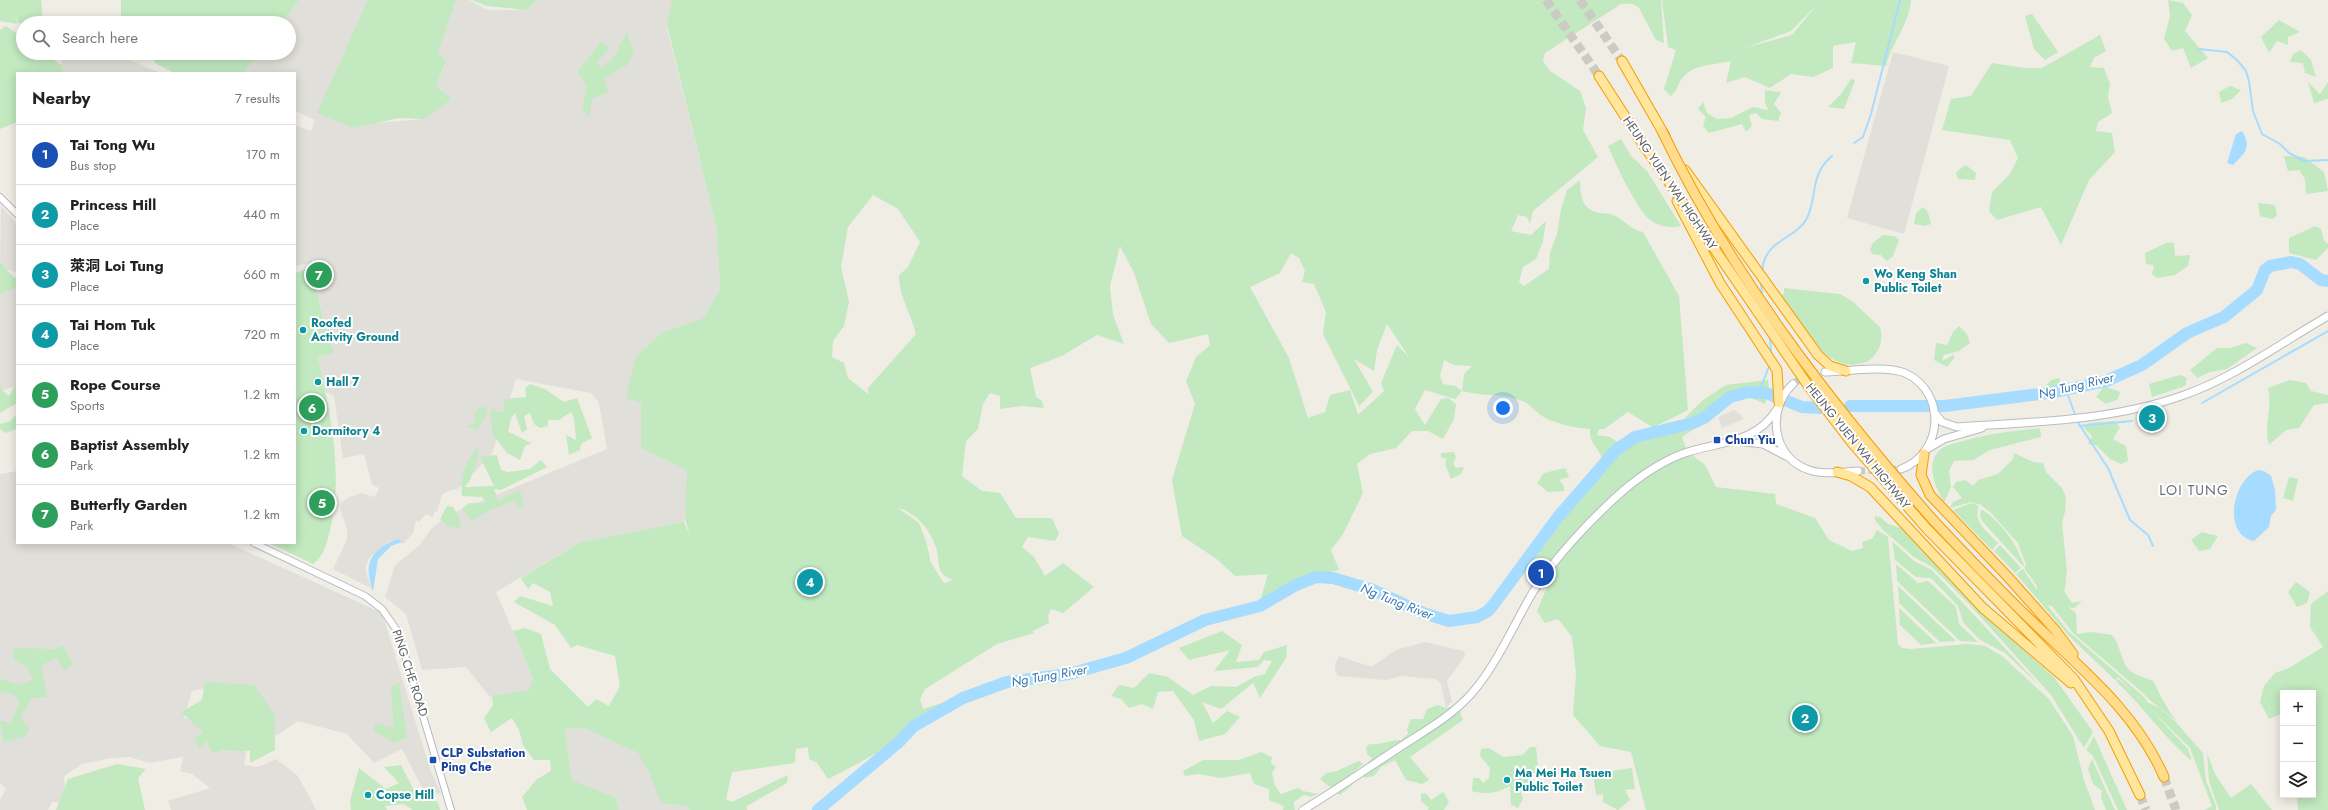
<!DOCTYPE html>
<meta charset="utf-8">
<style>
:root{--surface:#fff;--page:#f6f6f6;--text:#222;--muted:#767676;--line:#e0e0e0;--accent:#2563eb}
body{margin:0;font-family:Jost,"Noto Sans SC",sans-serif;background:var(--page);color:var(--text)}
.controls{position:absolute;right:12px;bottom:12px;display:grid;overflow:hidden;border-radius:0px;box-shadow:0 2px 10px #0003}
.controls button{width:36px;height:36px;display:grid;place-items:center;padding:0;border:0;border-bottom:1px solid var(--line);background:var(--surface);color:var(--text);font:20px sans-serif}
.you{position:absolute;left:1503px;top:408px;width:14px;height:14px;margin:-10px;border:3px solid #fff;border-radius:50%;background:#1a73e8;box-shadow:0 0 0 6px #1a73e833}
.badge{display:grid;place-items:center;width:26px;height:26px;border-radius:50%;background:var(--accent);color:#fff;font-size:13px;font-weight:700}
.pin{position:absolute;translate:-50% -50%;border:2px solid #fff;box-shadow:0 1px 4px #0006}
.list{margin:0;padding:0;list-style:none}
h2{display:flex;justify-content:space-between;align-items:center;height:52px;margin:0;padding:0 16px;font-size:17px}
h2 small{font-size:13px;font-weight:400;color:var(--muted)}
.list li{display:grid;grid-template-columns:26px 1fr auto;gap:12px;align-items:center;box-sizing:border-box;height:60px;padding:0 16px;border-top:1px solid var(--line)}
.list b{display:block;font-size:15px;white-space:nowrap}
.list p{margin:0;font-size:13px;white-space:nowrap;color:var(--muted)}
.list em{font-size:13px;font-style:normal;color:var(--muted)}
.icon{flex:none;width:22px;height:22px;fill:none;stroke:currentColor;stroke-width:2;stroke-linecap:round;stroke-linejoin:round}
.map{position:relative;flex:none;width:2328px;height:810px;overflow:hidden}
.search{position:absolute;background:var(--surface);box-shadow:0 2px 10px #0003;left:16px;top:16px;width:280px;height:44px;display:flex;align-items:center;gap:10px;box-sizing:border-box;padding:0 14px;border-radius:22px;color:var(--muted);font-size:15px}
.panel{position:absolute;background:var(--surface);box-shadow:0 2px 10px #0003;left:16px;top:72px;width:280px;height:472px;border-radius:0px}
.map>svg:first-child{display:block}
</style>
<div class="map">
<svg width="2328" height="810" viewBox="0 0 2328 810">
<rect width="100%" height="100%" fill="#f0ede5"/>
<!-- industrial -->
<path fill="#e0dfd9" d="M299 0H368L353 128 374 123 424 119 452 99 436 86 446 63 438 53 456 0H469L487 10H527L538 0H672L667 28 717 230 720 290 703 318 663 332 636 356 641 403 642 448 692 472 684 522 581 542 496 592 533 678 529 690 490 697 466 667 422 670 406 614 385 597 395 565 420 545 431 529 448 515 607 449 599 403 591 393 516 379 492 454 458 489 448 491 442 495 437 512 435 511 433 517 426 514 419 522 416 520 413 533 403 544 398 539 388 543 369 558 365 568 371 588 333 569 347 540V529L340 509 341 503 347 498 361 493 375 497 379 488 372 485 364 454 343 458 334 396 326 392 318 357 334 353 326 337 320 303 315 288 328 284 329 264 312 267 311 263 295 266V125L311 131 315 120 295 111V73H244L259 53H289V23H282Z
M1893 52 1949 66 1904 234 1847 218Z
M61 53H113L161 73H63Z
M1 206 17 224V272H15L0 268Z
M17 287V386L0 391V289Z
M1734 410 1741 415 1744 419 1722 428 1718 417Z
M17 471V543H228L382 613 431 772 441 793 426 795 402 749 374 763 347 734 298 721 276 736 257 691 218 685 192 691 184 718 209 725 246 752 244 765 258 767 276 759 298 776 316 810H171L168 801 210 788 192 774 180 771 183 757 149 763 130 757 111 758 82 764 64 776 65 792 60 802H52L48 810H0V800L6 789 0 783V474Z
M1425 642 1464 651 1465 656 1447 681 1452 701 1446 708 1441 684 1436 679 1401 676 1386 680 1338 676 1335 670V664L1339 656 1371 667 1396 650Z
M584 728 638 753 657 786 661 803 686 806 690 810H619L615 797 572 780 565 729Z"/>
<!-- green -->
<path fill="#c2e9c0" fill-rule="evenodd" d="M0 0H41L43 23H18L16 15 17 24 0 21Z
M121 0H299L282 23H121Z
M368 0H456L438 53 446 62 436 86 452 99 424 119 399 118 353 128 317 113Z
M472 0H537L527 10 487 6Z
M672 0H1661L1664 43 1656 40 1639 8C1633 3 1628 3 1621 4L1545 53 1543 61 1550 71 1580 91 1586 108 1583 130 1598 157 1533 211 1530 224 1527 217 1518 215 1511 231 1531 235 1546 221 1543 241 1536 259 1523 267 1519 282 1524 286 1549 269 1550 253 1557 234 1561 209 1567 190 1580 180C1580 196 1582 210 1600 213 1604 214 1609 213 1613 215 1624 219 1630 230 1643 232L1679 296 1688 410 1654 427 1684 419 1703 400 1726 385 1768 380 1769 390 1765 404 1749 397 1725 402 1719 413 1682 437 1687 451 1705 465 1716 487 1775 494 1776 504 1815 518 1829 540 1852 551 1863 548 1862 542 1872 539 1877 530 1888 537 1898 644 1902 648 1911 649 1968 644 1985 646 2002 656 2049 699 2073 736 2084 780 2095 810H1646L1631 752 1600 746 1573 715 1576 674 1572 637 1558 619 1545 623 1537 611 1565 545 1547 566 1527 556 1600 474 1612 457 1603 463C1601 448 1589 445 1590 429 1577 428 1554 424 1542 416 1534 411 1530 403 1520 400 1503 394 1481 396 1462 391L1455 399 1425 390 1415 409 1425 425 1441 399 1448 398 1456 404 1454 419 1443 439 1428 431H1412L1396 448 1370 454 1357 464 1363 493 1343 534 1331 550 1339 570 1319 574 1282 595 1261 598 1268 574 1235 576 1218 560 1182 536 1172 480 1195 404 1186 381 1196 357 1210 345 1208 334 1169 343 1151 324 1134 273 1120 246 1110 286 1113 315 1124 344 1097 335 1062 356 1030 368 1036 397 1042 401 1044 408 1022 406 1000 409V396L990 393 983 404 978 429 966 441 962 476 982 491 1000 493 1016 518H1052L1059 534 1055 541 1028 537 1022 547 1034 557 1045 576 1063 563 1094 587 1063 613 1051 609 1048 616 1049 623 1033 631 1034 633 997 644 925 689 920 699 923 709 942 703 947 712C907 734 869 759 828 779L817 763 809 759 808 747 796 749 795 763 732 772 726 799 732 802 788 775 787 783 747 806V810H690L686 806 661 803 650 775 638 753 584 728 565 729 572 780 615 797 619 810H527L522 797 537 779 551 771 550 760H534L523 745 519 730 512 718 491 732 484 718 493 705 492 696 529 690 533 678 513 631 525 628 541 634 550 669 588 707 596 699 609 706 620 686 615 656 577 645 571 648 555 625 514 602 520 596 553 606 550 592 533 583 528 589 521 578 581 542 684 522 690 536 685 519 687 470 641 448V403L626 398 636 356 663 332 703 318 720 290 717 230 667 25ZM873 195 898 209 920 242 908 267 899 275C899 297 911 313 916 334L868 388V394L848 378 844 363 832 357 833 341 844 326 849 302 841 267 848 227ZM1291 253 1299 258 1305 271 1302 282 1314 284 1326 312 1323 334 1359 406 1373 392 1354 359 1374 371 1377 350 1387 324 1409 357 1397 345 1381 383 1384 391 1358 415 1350 390 1330 395 1325 412 1308 418 1289 358 1250 287 1280 273ZM1444 360 1454 365 1472 366 1464 374 1462 391 1455 386 1443 384 1440 376ZM1628 412 1652 427 1625 440 1621 444 1610 437 1597 435 1599 429H1604ZM898 508C917 513 929 529 936 547 941 563 934 573 953 580L944 583 931 563 926 541 919 523Z
M1662 0H1911C1909 24 1892 43 1886 66L1851 63 1856 42 1833 46V68L1813 77 1791 74 1770 88 1745 77 1726 83 1731 61C1714 65 1691 64 1681 80 1677 86 1677 91 1671 96L1664 89 1676 50 1668 47ZM1816 6 1792 35 1745 48 1791 31Z
M2168 0 2183 3 2192 15 2185 31 2208 58 2191 68 2183 48 2172 51 2164 39 2170 16Z
M2032 14 2058 52 2045 60 2034 49 2025 16Z
M2279 20 2300 32 2288 37V45L2277 41 2269 53 2261 37Z
M6 26 19 35 23 36V53H49L53 60 62 65 63 73H17V122L0 129V30Z
M627 32 634 52 628 64 605 78 608 92 592 99 589 117 582 109 587 86 578 72 601 41 609 48 597 62 601 69 614 57Z
M2100 35 2106 51 2094 58 2090 67 2104 68 2110 84 2108 97 2112 113 2098 122 2096 131 2112 133 2115 152 2089 180 2061 245 2041 207 1997 220 1989 211 1992 192 2010 174 2018 158 2010 140 1942 130 1951 99 1971 96 1992 63 2025 68H2042Z
M2301 50 2311 60 2316 77 2305 73 2303 63 2290 62 2293 54Z
M147 53H259L244 73H174L155 63 153 56Z
M1851 79 1855 80 1844 109 1828 107 1841 94Z
M2308 82 2320 94 2328 82V99L2314 103Z
M2230 86 2241 90 2232 99 2221 103 2219 92Z
M1765 90 1781 92 1774 104 1781 113 1778 121 1762 119 1756 113 1749 115 1752 126 1746 132 1742 124 1709 133 1703 126 1706 117 1698 109 1703 102 1707 113 1717 119 1731 118 1753 107 1768 110 1765 102Z
M1621 139 1631 156 1647 171 1681 226C1671 229 1657 226 1649 219 1636 208 1615 163 1608 146Z
M2284 156 2304 157 2324 172 2328 191 2306 194 2305 179 2299 170 2288 171Z
M1966 165 1976 173 1975 180 1958 179 1956 172Z
M2258 203 2275 205 2277 216 2272 219 2260 216Z
M1923 207 1928 212 1931 224 1925 226 1914 224 1916 213Z
M2315 226 2321 229 2324 241 2328 244V248L2316 260 2289 253V238Z
M1883 235 1895 236 1899 240 1893 256 1887 261 1881 255 1872 254 1870 250 1873 243Z
M2168 242 2174 243 2175 256 2190 255 2188 266 2175 275 2157 278 2152 274 2154 265 2146 264 2145 253Z
M0 262 13 277 17 278V287L0 294Z
M329 264 330 282 315 288C323 310 324 332 334 353L318 357C330 414 344 472 330 530 326 544 325 555 313 564L269 543H295V273L312 267Z
M1784 288 1840 294 1852 301 1880 327C1883 339 1881 349 1872 358 1869 362 1863 363 1858 364 1824 371 1799 321 1781 297L1784 293Z
M1959 326 1967 334 1970 343 1959 351 1944 355 1942 361 1953 355 1955 357 1947 367 1934 360 1936 343 1947 345 1953 332Z
M2246 343 2257 348 2227 369 2210 372 2197 378 2190 370 2217 348H2230Z
M2180 375 2187 378 2185 386 2152 397 2149 384Z
M2060 378 2059 395 2054 399 2044 387 2051 380Z
M2290 380 2306 383 2311 391 2328 395V403L2314 405 2299 428 2286 430 2269 445C2263 427 2273 409 2268 388Z
M17 383V403L0 413V388L9 396Z
M530 384 545 389 564 402 577 398 592 438 581 444 580 450 569 455 566 435 576 440 574 418 571 412 559 420H548V426L540 428 534 424 530 413 524 416 527 429 522 433 515 413 511 418 508 432C517 435 523 440 532 443L525 446 520 460 507 453 493 435 490 413 492 408 497 412H503L505 399 526 397 525 388Z
M2104 386 2120 392 2118 399 2106 404 2096 397Z
M487 407 488 412 477 430 467 427 475 423 474 414 479 408Z
M17 414V429L5 433 0 429V424L10 421Z
M2114 421 2120 427 2113 439 2126 446 2128 461 2121 464 2110 459 2096 445 2088 444 2092 436 2084 428 2089 423Z
M2040 428 2041 437 1990 450 1973 460 1954 461 1949 471 1951 487 1944 502C1935 487 1923 460 1944 447 1950 444 1960 442 1967 440 1991 433 2015 431 2040 428Z
M478 449 479 454 470 480 465 487 494 486 480 457 497 455 501 470 508 472 530 469 541 460 547 467 501 490 494 489 499 501 510 494 520 491 524 505 517 508 516 500 490 510 471 521 462 508 470 503H486L482 497 462 496C460 476 464 467 475 450Z
M1454 452 1456 458 1453 463 1456 468 1464 467 1461 474 1451 479 1445 464 1447 459 1441 457V453Z
M2014 453 2033 462 2043 463 2046 472 2062 488 2066 497 2065 512 2062 523 2067 571C2065 578 2067 583 2064 591L2072 603 2082 601 2074 608 2068 607 2076 613 2077 634 2092 632 2112 635C2121 645 2121 665 2132 672 2138 676 2146 678 2153 681 2160 694 2166 708 2176 720 2169 715 2148 700 2144 694L2073 633 2052 606 2047 605 2068 631 2144 697 2147 702 2159 708 2174 720 2203 753 2206 781 2216 805V810H2204L2212 806 2190 748 2118 677 2115 680 2070 637 2016 574 2023 569 2037 590V586L2024 568 2026 565 2018 543 1991 513 1981 505 1971 502 1950 508 1953 502 1962 498 1953 487 1956 482 1965 480 1973 486 1978 480 1998 474 2013 459Z
M1565 468 1569 477 1559 480 1564 486V491L1548 492 1537 483 1544 473Z
M2289 477 2298 479 2293 501 2283 498Z
M1972 503 1979 506C1972 522 1988 532 1998 543L1992 550 1953 510Z
M447 506 453 507 459 517 461 528 449 527 440 519Z
M1981 509C2002 522 2016 543 2024 565L2023 566 1983 522 1980 517Z
M1875 516 1880 517 1888 524 1901 528 1985 615 2054 677 2093 732 2084 748 2051 695 1968 603 1932 567 1914 557 1884 531 1875 520Z
M2202 532 2218 536 2210 549 2199 551 2191 540Z
M1892 541 1914 561 1932 570 2043 689 2005 653 1980 640 1963 622 1958 606 1931 578 1916 577 1895 560Z
M2000 545 2021 568 2015 573 1994 551Z
M1896 564 1918 583 1928 581 1956 607 1959 624 1978 642 1960 641 1897 581Z
M2296 582 2310 592 2307 603 2297 607 2288 592Z
M1898 586 1956 641 1940 642 1899 603Z
M2328 591V810H2298L2297 795H2313V693H2283V713L2269 719 2260 702 2264 686 2275 673 2289 668 2323 647 2310 627 2311 604Z
M1899 608 1936 643 1921 645 1900 625Z
M1222 631 1242 645 1236 662 1259 660 1264 652 1287 645 1286 658 1260 698 1253 683 1221 709 1202 702 1213 723 1227 711 1240 717 1225 734 1199 741 1194 720 1173 691 1158 692 1153 709 1142 704 1129 708 1121 699 1111 696 1119 685 1134 688 1149 673 1168 677 1193 695 1211 686 1236 687 1254 677 1265 674 1272 661 1264 660 1258 667 1214 671 1230 650 1189 660 1179 648Z
M63 646 73 663 64 671 57 658 41 665 47 697 32 698 20 717 29 728 26 736 4 742 0 721 11 723 20 702 13 694 0 692V679L19 685 33 680 27 666 14 661 13 648 55 649Z
M2118 679 2138 696 2188 749 2192 761C2163 737 2143 706 2116 681Z
M205 682 254 685 275 715V750L250 763V751L223 750 213 753 207 741 199 748 194 739 203 732 181 712 202 700Z
M399 683 407 737 394 743 374 731 375 723 394 728 391 687Z
M1438 705 1446 708 1453 706 1459 708 1463 720 1410 757 1429 780 1422 784 1406 780 1395 760 1381 767 1374 776 1364 778 1366 766 1372 758 1367 754 1366 747 1370 744C1381 745 1390 740 1401 740L1408 734 1407 729 1411 719H1423L1427 709Z
M2094 736 2127 810H2118L2093 756 2086 750Z
M1530 747H1536L1538 768 1527 783 1519 786 1523 799 1518 808 1511 805 1510 786C1497 793 1487 795 1472 791L1473 778H1479L1483 783 1489 778 1490 768 1480 756 1481 749 1489 748 1503 757 1523 755Z
M1261 752 1272 757 1271 763 1276 767 1272 773 1275 786 1281 794 1298 788 1303 791 1318 794 1311 797 1304 795 1294 802 1295 810H1283L1284 806 1269 800V789L1254 784 1250 773 1221 778 1198 774 1185 776 1183 771 1203 760H1239Z
M2207 753 2215 774 2231 798 2251 784 2272 810H2219L2209 781Z
M2092 759 2115 810H2106L2101 797 2102 791 2093 784 2088 769Z
M1359 761 1363 764 1351 774 1353 784 1340 795 1320 779 1326 773C1337 773 1348 765 1359 761Z
M117 764 146 769 138 778 145 810H56L68 779Z
M401 765 416 794 438 802 440 810H413L404 804 385 806 387 810H351L350 801 359 768 386 789 399 783 384 767Z
M1632 768 1635 789 1625 790 1630 800 1618 810 1603 802V794L1596 795 1593 774Z
M1443 792 1449 802 1444 810H1428L1429 808 1421 801V794L1426 793 1431 800Z"/>
<!-- water -->
<path fill="#a6dcff" d="M2242 131C2252 147 2245 153 2233 165L2227 163 2236 134Z
M2258 470 2264 471 2271 476 2275 490 2276 510 2271 516 2269 527 2254 541C2222 535 2232 480 2258 470Z
M398 539 402 542 391 546 378 559 373 591C371 588 371 584 370 580 364 558 379 546 398 539Z"/>
<g fill="none" stroke-linecap="round" stroke-linejoin="round">
<!-- stream -->
<path stroke="#a6dcff" stroke-width="2" d="M2199 49 2227 52 2237 60 2246 71 2249 81 2253 111 2262 134 2280 144 2289 153 2304 161 2328 160
M1854 143 1863 137 1871 114 1900 0
M1762 271C1765 238 1796 240 1807 218 1818 196 1809 175 1832 156
M1761 281 1762 295
M1770 336 1771 353
M2066 390 2076 417
M1759 392 1770 364
M2202 403 2328 331
M2077 421 2108 468 2130 520 2148 535 2153 546
M2079 426 2132 421"/>
<!-- river -->
<path stroke="#a6dcff" stroke-width="12" d="M1850 406H1945L2055 392 2106 381 2142 365 2187 333 2224 317 2257 290 2265 270 2270 266 2291 262 2300 264 2321 280 2328 281
M818 810 899 742 914 726 963 698 1007 682 1069 674 1126 658 1205 620 1260 606 1294 586 1316 577 1333 578 1373 590 1423 613 1449 621 1477 617 1488 611 1494 604 1558 517 1616 450 1635 437 1693 423 1704 418 1730 397 1749 392 1766 393 1802 407 1821 408"/>
<!-- secondary-tunnel -->
<path stroke="#cbcac5" stroke-width="7" stroke-dasharray="7 3.5" stroke-linecap="butt" d="M1793 384 1806 375 1825 372
M1858 471 1901 469"/>
<!-- trunk-tunnel -->
<path stroke="#cbcac5" stroke-width="9" stroke-dasharray="9 4.5" stroke-linecap="butt" d="M1546 0 1599 76
M1580 0 1622 61
M2140 795 2146 810"/>
<!-- motorway-tunnel -->
<path stroke="#cbcac5" stroke-width="9" stroke-dasharray="9 4.5" stroke-linecap="butt" d="M2164 777 2176 810"/>
<!-- tertiary casing -->
<g stroke="#b7bbbf" stroke-width="8">
<path id="tertiary" d="M0 197 17 214
M254 543 365 596 382 609 398 632 451 810"/>
</g>
<!-- secondary casing -->
<g stroke="#b8bcc1" stroke-width="9">
<path id="secondary" d="M1825 372C1845 371 1887 365 1905 373 1947 392 1944 453 1901 469
M1793 384C1766 409 1772 458 1809 470 1824 475 1843 472 1858 471
M1934 412 1942 422 1957 427C2033 422 2112 421 2184 395 2235 377 2281 343 2328 316
M1736 441 1763 444 1786 456
M1927 449 1944 439 1982 428
M1303 810C1336 790 1368 768 1400 747 1425 731 1453 715 1472 693 1496 666 1514 624 1533 592 1555 557 1594 516 1625 489 1642 475 1661 462 1682 454 1718 441 1755 445 1777 409"/>
</g>
<!-- trunk casing -->
<g stroke="#f59d00" stroke-width="11">
<path id="trunk" d="M1622 61 1665 136
M1599 76 1646 149
M1685 170 1818 355 1830 366 1846 371
M1677 201 1720 283 1777 370 1779 403
M1837 472 1851 476 1870 487 1983 608 2071 683
M1927 529 2074 679 2109 731 2140 795"/>
</g>
<!-- motorway casing -->
<g stroke="#f59d00" stroke-width="11">
<path id="motorway" d="M1924 454 1921 475 1930 495 2008 577 2056 631 2073 654
M1934 521C1967 556 2001 592 2036 625 2085 672 2137 714 2164 777"/>
</g>
<!-- tertiary -->
<use href="#tertiary" stroke="#fff" stroke-width="6"/>
<!-- secondary -->
<use href="#secondary" stroke="#fff" stroke-width="7"/>
<!-- trunk -->
<use href="#trunk" stroke="#ffe69c" stroke-width="9"/>
<!-- motorway -->
<use href="#motorway" stroke="#ffdd8d" stroke-width="9"/>
<!-- trunk-bridge casing -->
<g stroke="#f59d00" stroke-width="11" stroke-linecap="butt">
<path id="trunk-bridge" d="M1642 143 1809 387 1852 443 1927 529"/>
</g>
<!-- motorway-bridge casing -->
<g stroke="#f59d00" stroke-width="11" stroke-linecap="butt">
<path id="motorway-bridge" d="M1662 131C1731 274 1829 402 1934 521"/>
</g>
<!-- trunk-bridge -->
<use href="#trunk-bridge" stroke="#ffe69c" stroke-width="9"/>
<!-- motorway-bridge -->
<use href="#motorway-bridge" stroke="#ffdd8d" stroke-width="9"/>
</g>
<!-- markers -->
<g fill="#0f9aa8" stroke="#fff" stroke-width="1.5">
<circle cx="1866" cy="281" r="4"/>
<circle cx="303" cy="330" r="4"/>
<circle cx="318" cy="382" r="4"/>
<circle cx="304" cy="431" r="4"/>
<circle cx="1507" cy="780" r="4"/>
<circle cx="368" cy="795" r="4"/>
</g>
<g fill="#1a4fb4" stroke="#fff" stroke-width="1.5">
<rect x="1713" y="436" width="8" height="8" rx="2"/>
<rect x="429" y="756" width="8" height="8" rx="2"/>
</g>
<g text-anchor="middle" stroke-width="4" stroke-linejoin="round" paint-order="stroke">
<!-- street labels -->
<g font-size="12" fill="#5c6166" stroke="#fff">
<text transform="translate(1670 183) rotate(56)" y="4">HEUNG YUEN WAI HIGHWAY</text>
<text transform="translate(1858 446) rotate(51)" y="4">HEUNG YUEN WAI HIGHWAY</text>
<text transform="translate(410 673) rotate(72)" y="4">PING CHE ROAD</text>
</g>
<!-- culture labels -->
<g font-size="12" font-weight="bold" fill="#0d838f" stroke="#fff" text-anchor="start">
<text x="1874" y="278">Wo Keng Shan<tspan x="1874" dy="14">Public Toilet</tspan></text>
<text x="311" y="327">Roofed<tspan x="311" dy="14">Activity Ground</tspan></text>
<text x="326" y="386">Hall 7</text>
<text x="312" y="435">Dormitory 4</text>
<text x="1515" y="777">Ma Mei Ha Tsuen<tspan x="1515" dy="14">Public Toilet</tspan></text>
<text x="376" y="799">Copse Hill</text>
</g>
<!-- transit labels -->
<g font-size="12" font-weight="bold" fill="#164399" stroke="#fff" text-anchor="start">
<text x="1725" y="444">Chun Yiu</text>
<text x="441" y="757">CLP Substation<tspan x="441" dy="14">Ping Che</tspan></text>
</g>
<!-- water labels -->
<g font-size="13" font-style="italic" fill="#3977af" stroke="#fff">
<text transform="translate(2076 385) rotate(-13)" y="5">Ng Tung River</text>
<text transform="translate(1397 601) rotate(22)" y="5">Ng Tung River</text>
<text transform="translate(1049 675) rotate(-10)" y="5">Ng Tung River</text>
</g>
<!-- quarter labels -->
<g font-size="14" letter-spacing="1" fill="#6d7378" stroke="#fff">
<text x="2194" y="495">LOI TUNG</text>
</g>
</g>
</svg>
<div class="controls">
<button>+</button>
<button>−</button>
<button><svg class="icon" aria-label="layers" viewBox="0 0 24 24"><path d="M12 4l9 5-9 5-9-5zM3 14l9 5 9-5"/></svg></button>
</div>
<div class="you"></div>
<div class="pin badge" style="left:1541px;top:573px;background:#1a4fb4">1</div>
<div class="pin badge" style="left:1805px;top:718px;background:#0f9aa8">2</div>
<div class="pin badge" style="left:2152px;top:418px;background:#0f9aa8">3</div>
<div class="pin badge" style="left:810px;top:582px;background:#0f9aa8">4</div>
<div class="pin badge" style="left:322px;top:503px;background:#2e9e5b">5</div>
<div class="pin badge" style="left:312px;top:408px;background:#2e9e5b">6</div>
<div class="pin badge" style="left:319px;top:275px;background:#2e9e5b">7</div>
<div class="search"><svg class="icon" aria-label="search" viewBox="0 0 24 24"><circle cx="10" cy="10" r="6"/><path d="M15 15l6 6"/></svg>Search here</div>
<section class="panel">
<h2>Nearby<small>7 results</small></h2>
<ul class="list">
<li><span class="badge" style="background:#1a4fb4">1</span><div><b>Tai Tong Wu</b><p>Bus stop</p></div><em>170 m</em></li>
<li><span class="badge" style="background:#0f9aa8">2</span><div><b>Princess Hill</b><p>Place</p></div><em>440 m</em></li>
<li><span class="badge" style="background:#0f9aa8">3</span><div><b>萊洞 Loi Tung</b><p>Place</p></div><em>660 m</em></li>
<li><span class="badge" style="background:#0f9aa8">4</span><div><b>Tai Hom Tuk</b><p>Place</p></div><em>720 m</em></li>
<li><span class="badge" style="background:#2e9e5b">5</span><div><b>Rope Course</b><p>Sports</p></div><em>1.2 km</em></li>
<li><span class="badge" style="background:#2e9e5b">6</span><div><b>Baptist Assembly</b><p>Park</p></div><em>1.2 km</em></li>
<li><span class="badge" style="background:#2e9e5b">7</span><div><b>Butterfly Garden</b><p>Park</p></div><em>1.2 km</em></li>
</ul>
</section>
</div>
